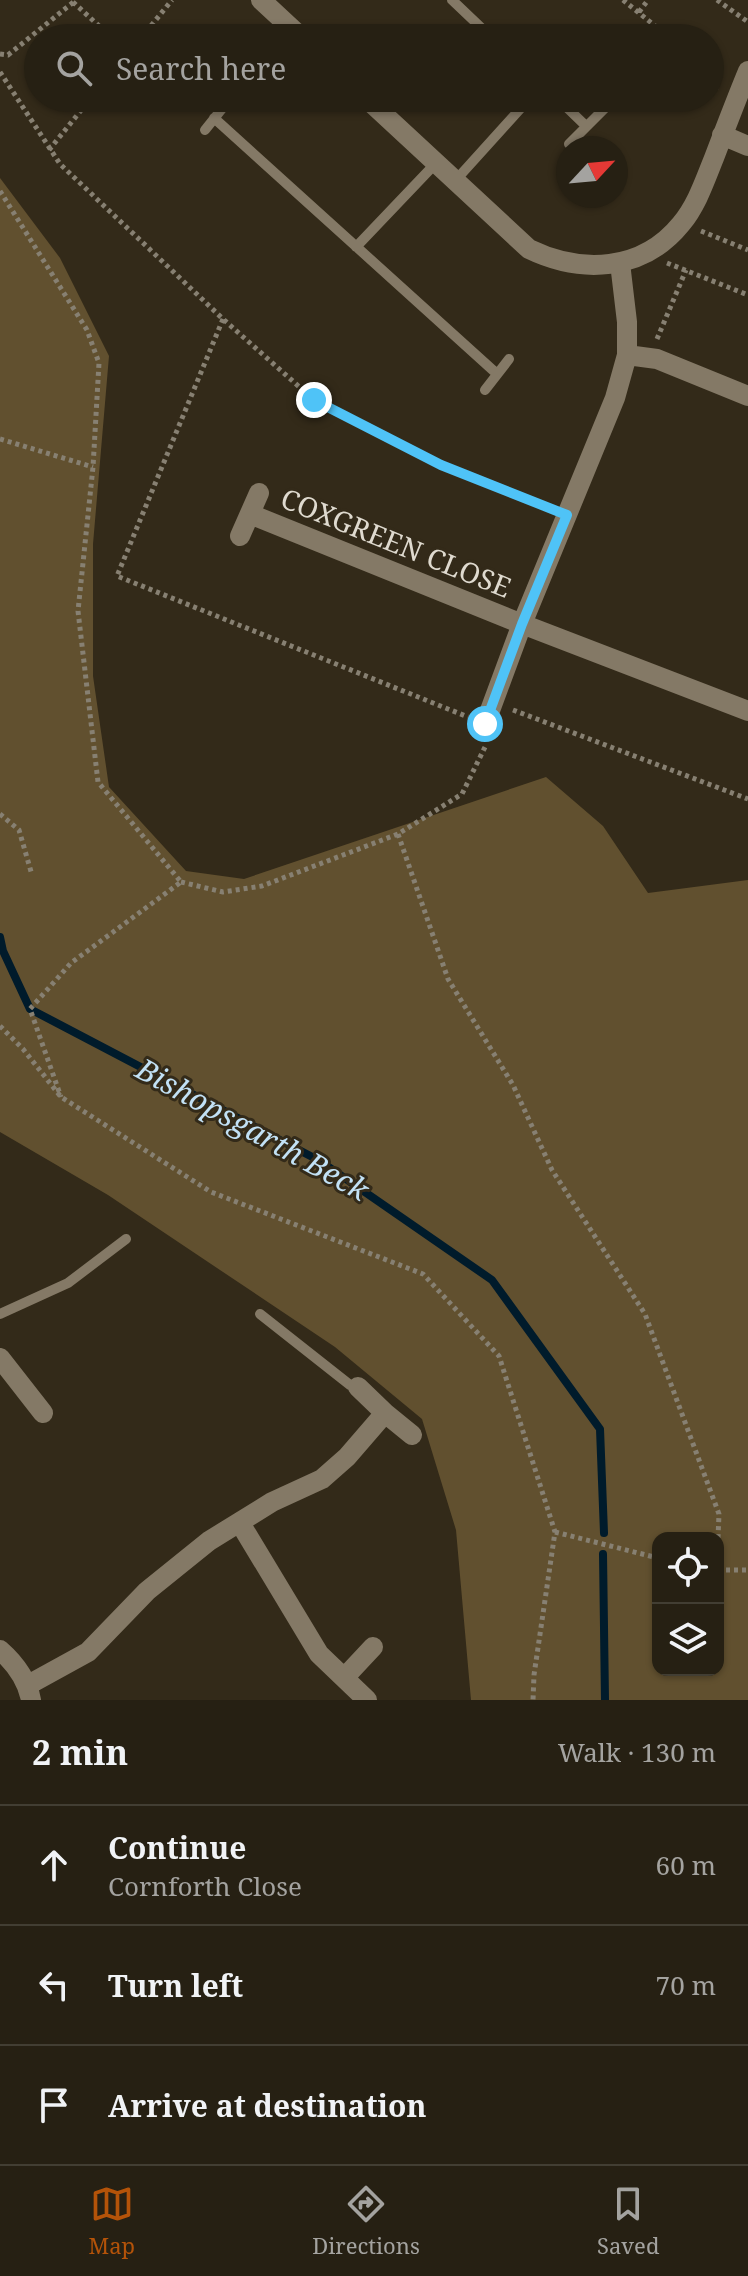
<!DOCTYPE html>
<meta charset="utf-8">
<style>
:root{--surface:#262013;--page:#2e281c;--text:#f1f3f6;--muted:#a4a3a0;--line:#423e33;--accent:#b45309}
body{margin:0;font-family:"Noto Serif",serif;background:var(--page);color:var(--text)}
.controls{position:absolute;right:24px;bottom:24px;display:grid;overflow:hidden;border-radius:16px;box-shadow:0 2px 6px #0004}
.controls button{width:72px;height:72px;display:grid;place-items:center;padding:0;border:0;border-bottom:2px solid var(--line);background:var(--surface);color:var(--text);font:40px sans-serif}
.compass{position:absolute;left:556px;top:136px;width:72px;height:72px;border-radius:50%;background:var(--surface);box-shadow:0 2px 6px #0004;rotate:64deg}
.stop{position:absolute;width:24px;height:24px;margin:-18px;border:6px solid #4fc3f7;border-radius:50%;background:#fff}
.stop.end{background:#4fc3f7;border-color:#fff;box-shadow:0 2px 8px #0008}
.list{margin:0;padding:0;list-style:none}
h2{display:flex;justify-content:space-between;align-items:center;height:104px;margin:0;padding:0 32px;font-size:34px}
h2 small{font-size:26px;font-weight:400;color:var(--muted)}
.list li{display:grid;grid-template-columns:52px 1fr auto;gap:24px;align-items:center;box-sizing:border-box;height:120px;padding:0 32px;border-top:2px solid var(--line)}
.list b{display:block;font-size:30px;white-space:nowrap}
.list p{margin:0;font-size:26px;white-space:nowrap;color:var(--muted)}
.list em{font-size:26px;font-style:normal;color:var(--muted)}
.icon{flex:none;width:44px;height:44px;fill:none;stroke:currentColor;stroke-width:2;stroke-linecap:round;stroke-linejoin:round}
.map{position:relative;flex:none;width:748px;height:1700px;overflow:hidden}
.search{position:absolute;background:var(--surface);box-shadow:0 2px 6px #0004;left:24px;right:24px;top:24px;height:88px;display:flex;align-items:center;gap:20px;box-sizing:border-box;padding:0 28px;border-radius:44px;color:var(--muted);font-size:30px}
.sheet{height:464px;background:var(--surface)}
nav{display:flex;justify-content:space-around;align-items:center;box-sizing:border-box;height:112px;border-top:2px solid var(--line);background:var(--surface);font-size:22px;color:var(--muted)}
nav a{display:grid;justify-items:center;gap:4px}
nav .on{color:var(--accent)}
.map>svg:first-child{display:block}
</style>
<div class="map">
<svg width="748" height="1700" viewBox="0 0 748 1700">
<rect width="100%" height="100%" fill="#332a19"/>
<!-- green -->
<path fill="#61502f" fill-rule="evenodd" d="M0 178 60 258 109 356 93 544V676L109 787 186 871 244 879 546 777 603 826 648 893 748 880V1700H471L456 1530 422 1419 335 1347 108 1195 0 1132ZM658 1538H718V1670H658Z"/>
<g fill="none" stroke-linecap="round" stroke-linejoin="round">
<!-- stream -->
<path stroke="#001b2b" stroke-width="8" d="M0 937 3 951 30 1009 320 1161 492 1280 600 1429 604 1533
M603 1554 605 1700"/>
<!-- path -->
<path stroke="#878072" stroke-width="5" stroke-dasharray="4 4" stroke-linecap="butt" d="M623 0 670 38
M717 0 748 22
M73 2 112 38
M639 12 648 0
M141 38 172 0
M0 54 8 55 76 0
M0 72 60 164 223 319 314 400 441 465 548 508
M710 72 716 90
M49 150 91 98
M0 191 87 330 99 363 93 467 78 611 98 782 181 882 71 963 30 1009 61 1097
M701 231 748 250
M667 263 748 295
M223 319 117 576 468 717
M657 339 686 270
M0 439 93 467
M513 710 748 799
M0 814 19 830 32 875
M398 834 448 979 513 1085 552 1170 645 1314 719 1514 718 1538
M181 882 223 892 262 886 398 834 462 794 486 745
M0 1026 23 1049 61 1097 211 1192 423 1274 499 1356 555 1532 534 1675 533 1700
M555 1532 658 1558
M718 1570H748"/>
<!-- service -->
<path stroke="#847966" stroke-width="10" d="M452 0 492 38
M557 98 586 126
M214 118 496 373
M205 130 225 105
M569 144 608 105
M455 181 530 98
M356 247 436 163
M485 390 509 359
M0 1314 68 1283 126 1239
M260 1314 350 1385 358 1387"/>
<!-- minor -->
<path stroke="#847966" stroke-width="20" d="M261 0 302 38
M366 98 529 249C581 274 642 272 681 224 697 205 705 180 714 158 725 129 736 100 748 71
M722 135 748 146
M627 355 657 359 748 396
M250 514 522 624 748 711
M240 536 259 493
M485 724 522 624 615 398 627 355V322L620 263
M0 1358 43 1413
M385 1413 412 1435
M240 1523 319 1654 367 1700
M0 1650C16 1664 27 1679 31 1700
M344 1678 373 1647
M28 1685 88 1652 147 1591 209 1541 272 1502 322 1479 347 1457 385 1413 358 1387"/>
</g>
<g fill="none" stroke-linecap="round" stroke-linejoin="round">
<!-- route -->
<path stroke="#4fc3f7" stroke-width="10" d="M314 400 441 465 567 515 522 624 485 724"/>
</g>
<g text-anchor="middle" stroke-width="6" stroke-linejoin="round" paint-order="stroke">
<!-- street labels -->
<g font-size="28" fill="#dfdacf" stroke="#332a19">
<text transform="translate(396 543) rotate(22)" y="10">COXGREEN CLOSE</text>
</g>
<!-- water labels -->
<g font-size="30" font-style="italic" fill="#c2e1f5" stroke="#332a19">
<text transform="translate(252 1130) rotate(29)" y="10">Bishopsgarth Beck</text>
</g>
</g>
</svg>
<div class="controls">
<button><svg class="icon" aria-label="locate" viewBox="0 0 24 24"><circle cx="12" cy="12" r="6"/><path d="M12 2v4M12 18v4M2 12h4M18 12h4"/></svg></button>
<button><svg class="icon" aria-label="layers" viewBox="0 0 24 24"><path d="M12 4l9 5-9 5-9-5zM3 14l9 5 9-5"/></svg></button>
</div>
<svg class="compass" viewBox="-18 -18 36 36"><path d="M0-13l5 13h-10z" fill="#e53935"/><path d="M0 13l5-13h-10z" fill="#a4a3a0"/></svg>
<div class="stop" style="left:485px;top:724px"></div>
<div class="stop end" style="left:314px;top:400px"></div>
<div class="search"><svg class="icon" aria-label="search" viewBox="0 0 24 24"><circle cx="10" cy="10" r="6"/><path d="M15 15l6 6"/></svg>Search here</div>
</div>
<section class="sheet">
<h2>2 min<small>Walk · 130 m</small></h2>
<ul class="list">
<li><svg class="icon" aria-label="ahead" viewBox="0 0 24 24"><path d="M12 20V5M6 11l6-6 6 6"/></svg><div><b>Continue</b><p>Cornforth Close</p></div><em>60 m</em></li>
<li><svg class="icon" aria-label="left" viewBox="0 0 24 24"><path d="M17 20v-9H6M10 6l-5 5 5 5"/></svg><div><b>Turn left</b></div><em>70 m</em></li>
<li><svg class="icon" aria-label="arrive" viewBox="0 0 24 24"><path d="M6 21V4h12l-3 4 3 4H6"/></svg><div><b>Arrive at destination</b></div></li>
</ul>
</section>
<nav>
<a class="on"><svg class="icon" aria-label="map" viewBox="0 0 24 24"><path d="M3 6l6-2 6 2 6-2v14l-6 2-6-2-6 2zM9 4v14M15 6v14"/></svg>Map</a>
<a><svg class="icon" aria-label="directions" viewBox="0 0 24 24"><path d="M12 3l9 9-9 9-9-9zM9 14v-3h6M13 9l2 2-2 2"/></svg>Directions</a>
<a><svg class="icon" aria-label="saved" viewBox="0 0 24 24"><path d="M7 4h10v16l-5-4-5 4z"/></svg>Saved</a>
</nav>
